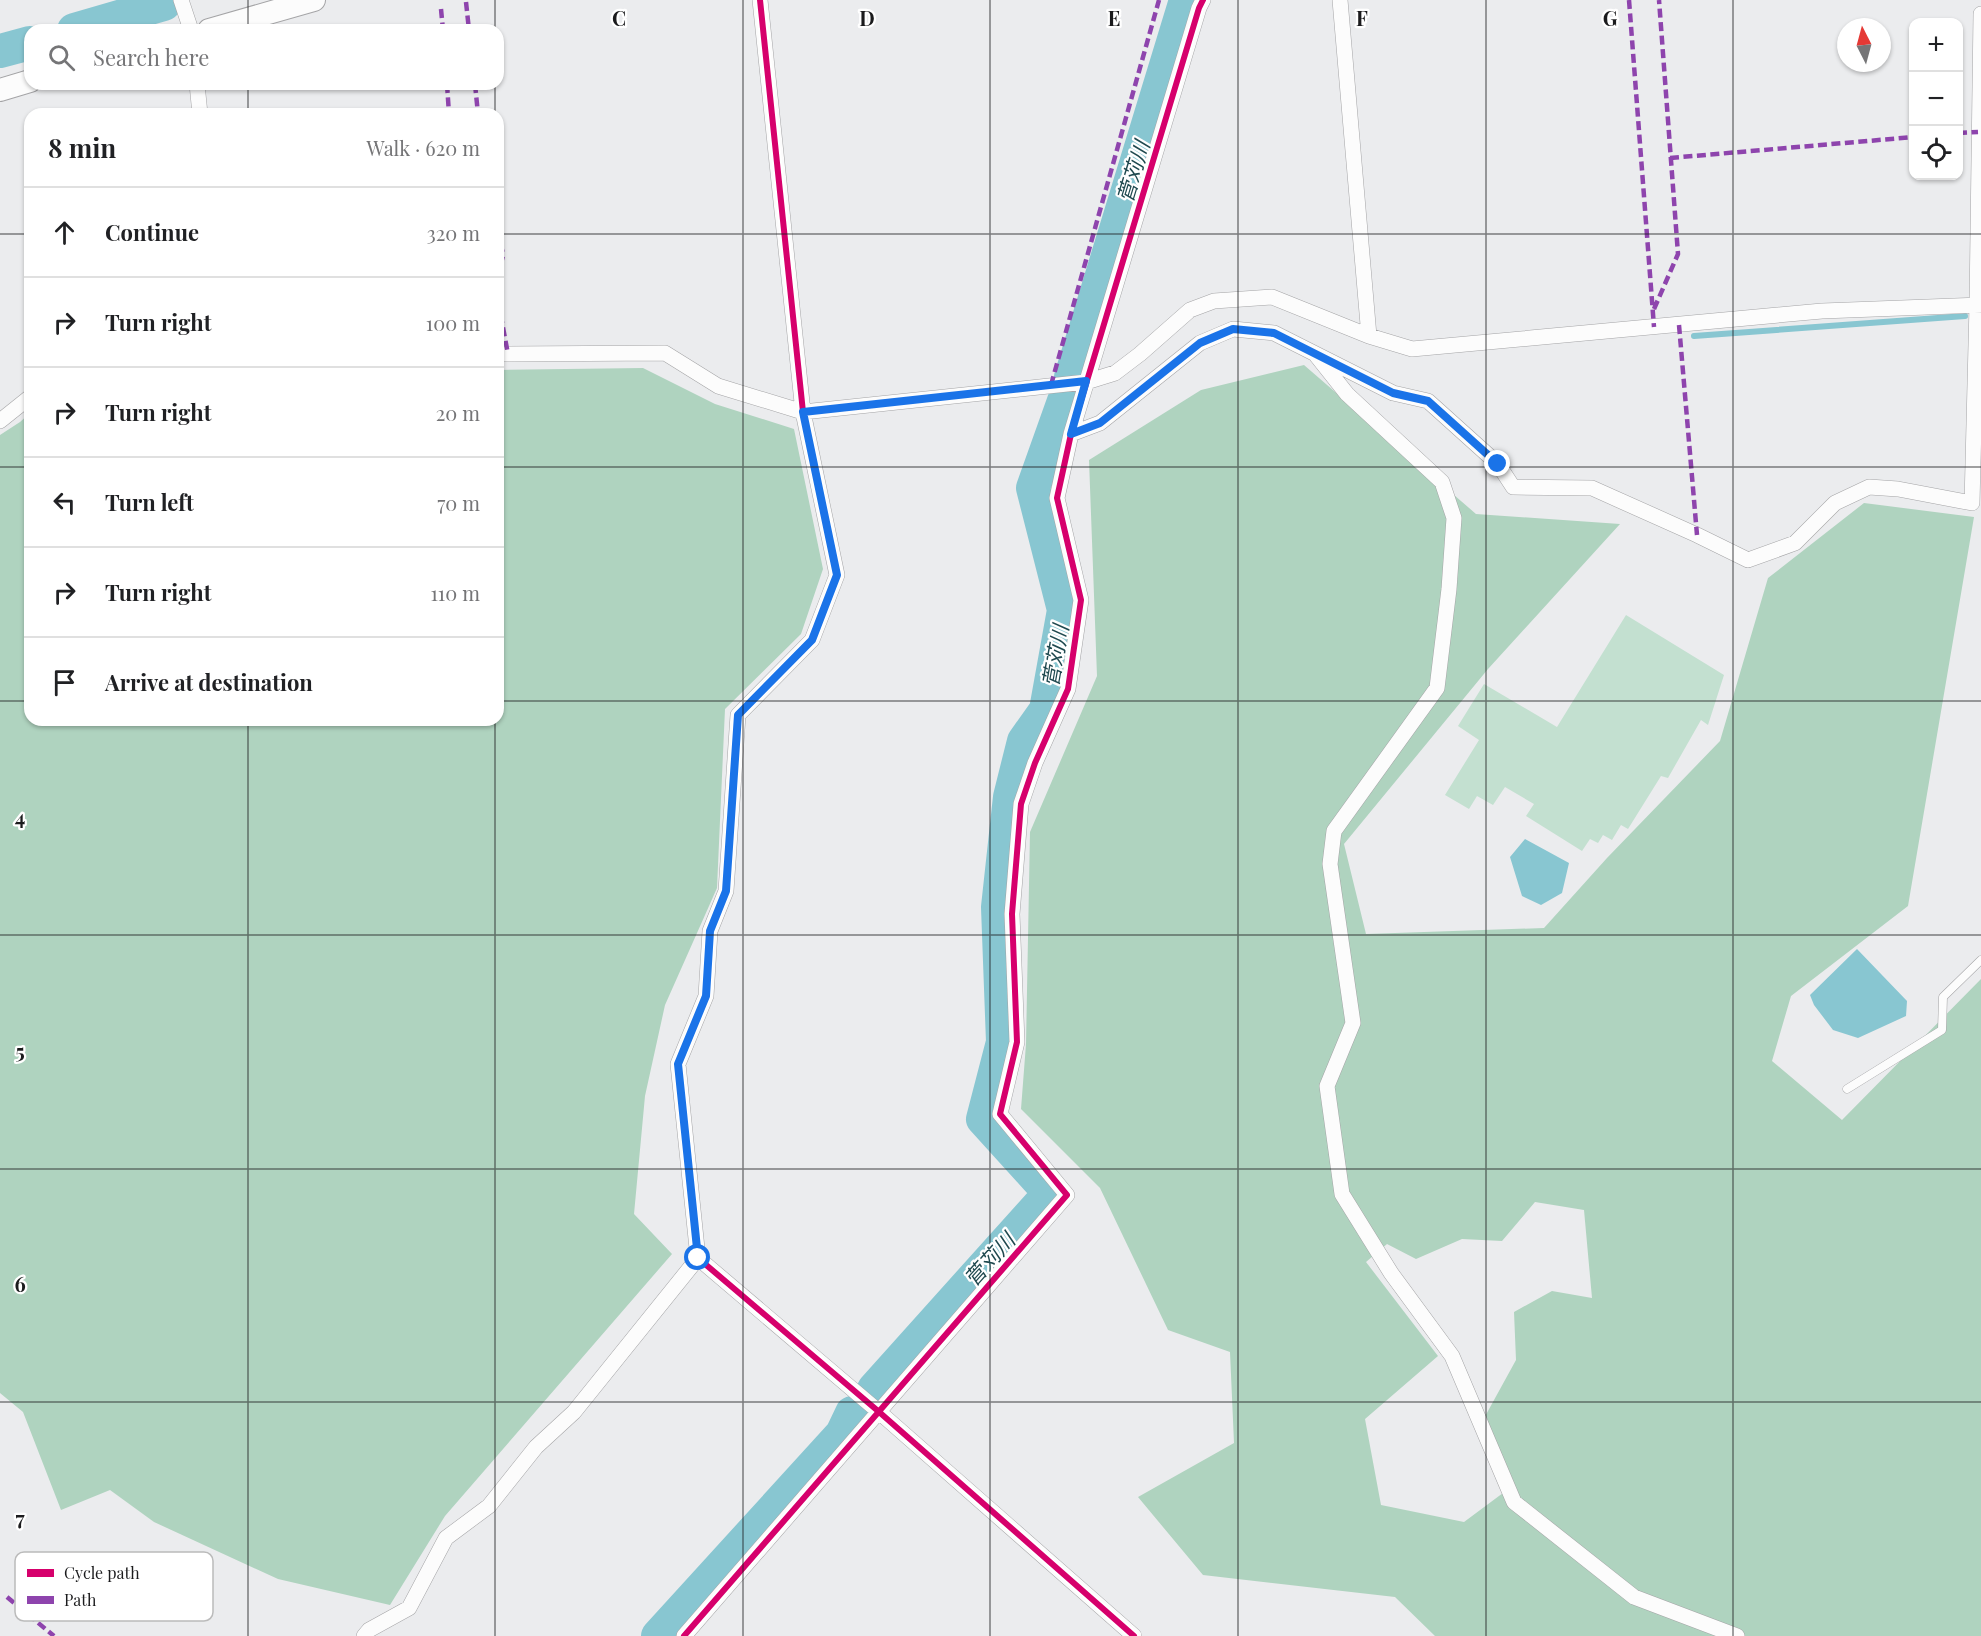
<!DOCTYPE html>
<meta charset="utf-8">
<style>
:root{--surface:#fff;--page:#f6f6f6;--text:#202124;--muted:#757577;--line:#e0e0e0}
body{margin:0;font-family:"Playfair Display","Noto Sans JP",serif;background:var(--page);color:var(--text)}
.controls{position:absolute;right:18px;top:18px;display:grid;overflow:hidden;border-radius:12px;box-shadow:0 2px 4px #0004}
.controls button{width:54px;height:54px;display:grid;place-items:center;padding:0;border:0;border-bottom:2px solid var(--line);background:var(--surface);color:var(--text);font:30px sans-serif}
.compass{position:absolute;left:1837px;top:18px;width:54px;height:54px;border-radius:50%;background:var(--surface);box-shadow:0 2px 4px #0004;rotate:354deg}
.stop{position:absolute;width:18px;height:18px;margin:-14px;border:4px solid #1a73e8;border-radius:50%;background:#fff}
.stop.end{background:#1a73e8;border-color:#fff;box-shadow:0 2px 6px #0008}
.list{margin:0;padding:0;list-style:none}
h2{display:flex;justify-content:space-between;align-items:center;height:78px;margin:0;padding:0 24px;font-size:26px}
h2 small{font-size:20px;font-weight:400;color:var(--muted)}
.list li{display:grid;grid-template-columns:39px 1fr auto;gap:18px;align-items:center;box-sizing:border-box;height:90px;padding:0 24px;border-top:2px solid var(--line)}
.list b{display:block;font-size:22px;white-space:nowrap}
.list em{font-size:20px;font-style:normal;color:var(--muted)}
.icon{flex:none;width:33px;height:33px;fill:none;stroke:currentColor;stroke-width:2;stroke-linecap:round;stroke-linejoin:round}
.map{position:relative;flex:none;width:1981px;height:1636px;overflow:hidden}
.search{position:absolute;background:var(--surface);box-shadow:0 2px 4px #0004;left:24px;top:24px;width:480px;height:66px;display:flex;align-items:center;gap:15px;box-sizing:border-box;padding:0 21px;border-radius:18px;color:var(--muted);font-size:22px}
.panel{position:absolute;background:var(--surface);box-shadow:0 2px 4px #0004;left:24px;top:108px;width:480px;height:618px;border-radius:18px}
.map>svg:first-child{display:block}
</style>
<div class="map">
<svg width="1981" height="1636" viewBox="0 0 1981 1636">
<rect width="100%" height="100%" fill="#ebecee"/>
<!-- green -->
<path fill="#c3e0d0" d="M1626 615 1724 675 1708 725 1701 720 1668 778 1661 776 1628 829 1621 825 1612 840 1603 835 1598 843 1590 839 1582 851 1526 816 1534 804 1505 787 1493 805 1477 796 1469 809 1445 795 1479 740 1458 726 1484 684 1557 727Z"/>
<!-- forest -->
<path fill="#afd3bf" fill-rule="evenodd" d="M1304 365 1476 514 1620 524 1488 669 1344 844 1366 934 1544 928 1607 858 1720 741 1768 578 1864 503 1974 517 1908 906 1791 996 1772 1061 1842 1120 1981 979V1636H1435L1395 1597 1203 1575 1138 1497 1234 1443 1230 1352 1168 1330 1100 1188 1021 1109 1026 1044 1030 832 1097 676 1089 460 1201 390ZM1535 1202 1584 1210 1592 1298 1552 1291 1514 1312 1516 1360 1477 1431 1503 1493 1464 1522 1381 1505 1365 1419 1438 1356 1366 1262 1387 1244 1416 1259 1462 1239 1502 1241Z
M643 368 715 404 794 429 823 569 801 634 725 709 717 888 665 1005 645 1096 634 1214 672 1254 445 1516 390 1605 278 1579 154 1522 110 1490 61 1510 23 1412 0 1393V435L20 422 30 413V720H498V370Z"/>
<!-- water -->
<path fill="#88c6d1" d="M1525 839 1569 863 1562 893 1541 905 1522 896 1510 857Z
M1857 949 1907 1001 1906 1016 1858 1038 1833 1030 1814 1005 1810 995Z"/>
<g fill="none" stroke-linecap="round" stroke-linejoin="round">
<!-- stream -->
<path stroke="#88c6d1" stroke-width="6" d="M1694 336 1965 316"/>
<!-- river -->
<path stroke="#88c6d1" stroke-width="34" d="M74 30 164 4
M0 51 30 43
M1071 377 1186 0
M874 1389 1050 1193 983 1119 1003 1042 998 907 1010 797 1024 741 1046 710 1064 610 1033 488 1064 401
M658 1636 842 1434 852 1413"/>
<!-- service casing -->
<g stroke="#a4a4a6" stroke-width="9">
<path id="service" d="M1847 1089 1942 1030 1943 997 1981 960"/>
</g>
<!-- minor casing -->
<g stroke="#a4a4a6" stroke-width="16">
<path id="minor" d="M181 0 191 30
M760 0 803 412 837 575 812 640 738 715 726 891 710 931 706 996 678 1064 698 1258 878 1411 1134 1636
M1340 0 1369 336
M197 84 200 114
M498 354 665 353 718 386 803 412 1086 382 1115 373 1140 354 1190 310 1214 301 1272 297 1369 336 1412 349 1822 311 1981 305
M1316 355 1347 394 1442 482 1454 518 1449 589 1437 688 1334 831 1330 864 1353 1023 1327 1086 1342 1194 1391 1273 1452 1356 1514 1502 1634 1597 1737 1636
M0 421 30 397
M1071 434 1100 423 1200 343 1233 329 1274 333 1393 393 1428 401 1498 464 1513 487 1592 488 1697 535 1748 560 1795 543 1835 503 1869 487 1898 489 1972 503 1977 305 1981 14
M364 1636 369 1630 409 1608 446 1538 489 1506 536 1447 574 1412 698 1258
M684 1636 1067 1195 1000 1114 1017 1042 1012 914 1021 804 1035 763 1068 689 1081 600 1057 498 1071 434 1199 8 1203 0"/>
</g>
<!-- secondary casing -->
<g stroke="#a4a4a6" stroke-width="24">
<path id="secondary" d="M209 30 314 0
M0 90 30 81"/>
</g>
<!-- service -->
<use href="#service" stroke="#fcfcfc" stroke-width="8"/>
<!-- minor -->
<use href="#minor" stroke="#fcfcfc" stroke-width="15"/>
<!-- secondary -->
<use href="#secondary" stroke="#fcfcfc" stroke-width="22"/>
<!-- quiet -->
<path stroke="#8e44ad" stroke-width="4.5" stroke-dasharray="9 4.5" stroke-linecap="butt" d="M1629 0 1654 327
M466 2 469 30
M441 9 443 30
M447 84 449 114
M475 84 478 114
M1958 133 1978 132
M1670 158 1914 137
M498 230 503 255 498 277
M498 301 508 354
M1654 309 1678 254 1659 0
M1679 325 1697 535
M1051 385 1159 0
M7 1597 54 1636"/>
<!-- cycleway casing -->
<g stroke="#fff" stroke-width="10">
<path id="cycleway" d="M760 0 803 412 837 575 812 640 738 715 726 891 710 931 706 996 678 1064 698 1258 878 1411 1134 1636
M684 1636 1067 1195 1000 1114 1017 1042 1012 914 1021 804 1035 763 1068 689 1081 600 1057 498 1071 434 1199 8 1203 0"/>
</g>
<!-- cycleway -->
<use href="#cycleway" stroke="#d6006c" stroke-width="6"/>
</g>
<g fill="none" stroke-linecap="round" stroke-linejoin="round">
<!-- route -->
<path stroke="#1a73e8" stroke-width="8" d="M698 1258 678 1064 706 996 710 931 726 891 738 715 812 640 837 575 803 412 1086 381 1071 434 1100 423 1200 343 1233 329 1274 333 1393 393 1428 401 1498 464"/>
</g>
<!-- grid -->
<path fill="none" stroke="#1b1b1d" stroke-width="1.5" stroke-opacity="0.55" d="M248 0V30M495 0V30M743 0V1636M990 0V1636M1238 0V1636M1486 0V1636M1733 0V1636M248 84V114M495 84V114M0 234H30M498 234H1981M0 467H30M498 467H1981M0 701H30M498 701H1981M248 720V1636M495 720V1636M0 935H1981M0 1169H1981M0 1402H1981"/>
<g text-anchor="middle" stroke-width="4.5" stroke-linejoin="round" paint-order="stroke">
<!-- water labels -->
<g font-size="21" font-style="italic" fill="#1f494f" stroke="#fff">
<text transform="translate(1134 172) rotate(-73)" y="7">菅苅川</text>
<text transform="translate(1056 656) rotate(-80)" y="7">菅苅川</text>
<text transform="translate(990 1260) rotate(-48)" y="7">菅苅川</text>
</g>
</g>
<!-- legend -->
<rect x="15" y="1552" width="198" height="69" rx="9" fill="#fff" stroke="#bbb" stroke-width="1.5"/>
<rect x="27" y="1569" width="27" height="8" fill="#d6006c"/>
<rect x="27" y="1596" width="27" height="8" fill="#8e44ad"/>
<g font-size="16" fill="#1b1b1d">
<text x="64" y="1579">Cycle path</text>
<text x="64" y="1606">Path</text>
</g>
<g font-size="20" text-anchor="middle" font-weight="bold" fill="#1b1b1d" stroke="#fff" stroke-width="4.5" stroke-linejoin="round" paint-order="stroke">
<text x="619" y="26">C</text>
<text x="867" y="26">D</text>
<text x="1114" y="26">E</text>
<text x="1362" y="26">F</text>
<text x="1610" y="26">G</text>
<text x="20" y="825">4</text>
<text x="20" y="1059">5</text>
<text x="20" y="1292">6</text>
<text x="20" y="1526">7</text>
</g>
</svg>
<div class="controls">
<button>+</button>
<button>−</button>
<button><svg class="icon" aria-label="locate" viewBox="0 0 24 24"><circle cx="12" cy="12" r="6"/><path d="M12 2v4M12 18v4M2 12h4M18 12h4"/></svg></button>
</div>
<svg class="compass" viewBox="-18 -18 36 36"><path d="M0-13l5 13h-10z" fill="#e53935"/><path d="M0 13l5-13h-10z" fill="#757577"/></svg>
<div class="stop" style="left:698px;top:1258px"></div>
<div class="stop end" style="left:1498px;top:464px"></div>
<div class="search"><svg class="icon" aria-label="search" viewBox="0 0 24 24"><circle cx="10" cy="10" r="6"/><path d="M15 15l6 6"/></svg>Search here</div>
<section class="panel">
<h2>8 min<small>Walk · 620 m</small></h2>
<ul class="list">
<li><svg class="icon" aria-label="ahead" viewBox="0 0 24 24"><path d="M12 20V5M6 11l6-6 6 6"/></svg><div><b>Continue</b></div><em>320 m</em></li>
<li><svg class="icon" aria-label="right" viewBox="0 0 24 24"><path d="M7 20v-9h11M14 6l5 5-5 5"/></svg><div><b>Turn right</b></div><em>100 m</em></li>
<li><svg class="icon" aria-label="right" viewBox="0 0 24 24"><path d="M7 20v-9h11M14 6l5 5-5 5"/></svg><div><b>Turn right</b></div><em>20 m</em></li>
<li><svg class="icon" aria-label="left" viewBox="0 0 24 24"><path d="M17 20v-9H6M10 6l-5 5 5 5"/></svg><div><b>Turn left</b></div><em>70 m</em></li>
<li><svg class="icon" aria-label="right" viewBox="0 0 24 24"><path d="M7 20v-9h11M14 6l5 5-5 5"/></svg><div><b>Turn right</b></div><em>110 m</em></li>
<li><svg class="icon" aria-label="arrive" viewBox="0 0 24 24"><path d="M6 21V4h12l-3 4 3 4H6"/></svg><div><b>Arrive at destination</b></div></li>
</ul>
</section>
</div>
